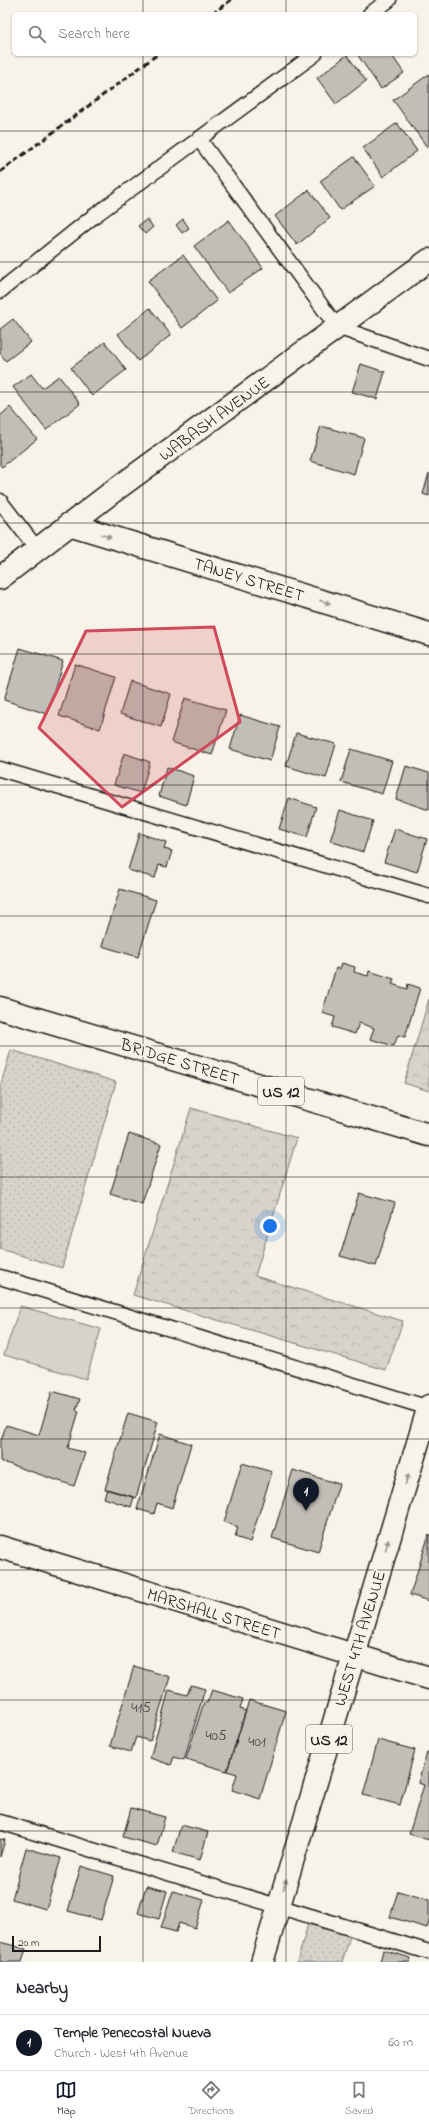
<!DOCTYPE html>
<meta charset="utf-8">
<style>
:root{--surface:#fff;--page:#f7f7f7;--text:#2b2b33;--muted:#7c7c81;--line:#e1e1e2;--accent:#111827}
body{margin:0;font-family:"Indie Flower",sans-serif;background:var(--page);color:var(--text)}
.scale{position:absolute;left:12px;bottom:10px;width:89px;box-sizing:border-box;padding-left:4px;border:2px solid #1c1c1c;border-top:0;font-size:11px;line-height:14px;white-space:nowrap;color:#1c1c1c;-webkit-text-stroke:3px #f7f3e8;paint-order:stroke}
.you{position:absolute;left:270px;top:1226px;width:14px;height:14px;margin:-10px;border:3px solid #fff;border-radius:50%;background:#1a73e8;box-shadow:0 0 0 6px #1a73e833}
.badge{display:grid;place-items:center;width:26px;height:26px;border-radius:50%;background:var(--accent);color:#fff;font-size:13px;font-weight:700}
.pin{position:absolute;translate:-50% -33px;filter:drop-shadow(0 1px 2px #0008)}
.pin::after{content:'';position:absolute;top:21px;width:14px;height:12px;background:inherit;clip-path:polygon(0 0,100% 0,50% 100%)}
.list{margin:0;padding:0;list-style:none}
h2{display:flex;justify-content:space-between;align-items:center;height:52px;margin:0;padding:0 16px;font-size:17px}
h2 small{font-size:13px;font-weight:400;color:var(--muted)}
.list li{display:grid;grid-template-columns:26px 1fr auto;gap:12px;align-items:center;box-sizing:border-box;height:56px;padding:0 16px;border-top:1px solid var(--line)}
.list b{display:block;font-size:15px;white-space:nowrap}
.list p{margin:0;font-size:13px;white-space:nowrap;color:var(--muted)}
.list em{font-size:13px;font-style:normal;color:var(--muted)}
.icon{flex:none;width:22px;height:22px;fill:none;stroke:currentColor;stroke-width:2;stroke-linecap:round;stroke-linejoin:round}
.map{position:relative;flex:none;width:429px;height:1962px;overflow:hidden}
.search{position:absolute;background:var(--surface);box-shadow:0 1px 3px #0004;left:12px;right:12px;top:12px;height:44px;display:flex;align-items:center;gap:10px;box-sizing:border-box;padding:0 14px;border-radius:6px;color:var(--muted);font-size:15px}
.sheet{height:108px;background:var(--surface)}
nav{display:flex;justify-content:space-around;align-items:center;box-sizing:border-box;height:56px;border-top:1px solid var(--line);background:var(--surface);font-size:11px;color:var(--muted)}
nav a{display:grid;justify-items:center;gap:2px}
nav .on{color:var(--accent)}
.map>svg:first-child{display:block}
</style>
<div class="map">
<svg width="429" height="1962" viewBox="0 0 429 1962">
<defs>
<pattern id="grass-dots" width="8" height="8" patternUnits="userSpaceOnUse"><rect width="8" height="8" fill="#d7d3cb"/><path d="M2 2h.1M6 6h.1" fill="none" stroke="#b8b5ae" stroke-width="1.8" stroke-linecap="round"/></pattern>
<pattern id="forest-crowns" width="20" height="18" patternUnits="userSpaceOnUse"><rect width="20" height="18" fill="#d7d3cb"/><path d="M2 6a3 3 0 1 1 6 0M12 15a3 3 0 1 1 6 0" fill="none" stroke="#b8b5ae"/></pattern>
</defs>
<rect width="100%" height="100%" fill="#f7f3e8"/>
<filter id="ink" filterUnits="userSpaceOnUse"><feTurbulence type="fractalNoise" baseFrequency=".025" numOctaves="2"/><feDisplacementMap in="SourceGraphic" scale="8" xChannelSelector="R" yChannelSelector="G"/><feConvolveMatrix kernelMatrix="1 2 1 2 8 2 1 2 1" color-interpolation-filters="sRGB"/></filter>
<g filter="url(#ink)">
<!-- grass -->
<path fill="url(#grass-dots)" stroke="#7a7874" d="M11 1050 116 1082 62 1268 0 1249V1087Z
M308 1924 350 1936 342 1962H297Z"/>
<!-- forest -->
<path fill="url(#forest-crowns)" stroke="#7a7874" d="M429 999V1091L404 1083Z
M191 1108 297 1138 255 1276 403 1321 386 1370 133 1295Z"/>
<!-- garden -->
<path fill="#d7d3cb" stroke="#7a7874" d="M20 1306 101 1329 86 1379 4 1355Z"/>
<!-- building -->
<path fill="#c0beb5" stroke="#1c1c1c" d="M357 54H391L404 73 381 89Z
M347 55 366 81 336 104 317 78Z
M429 74V145L427 147 393 100Z
M397 123 417 151 383 177 363 148Z
M354 157 375 186 340 210 320 181Z
M309 190 330 218 297 245 275 216Z
M147 219 153 227 145 234 138 226Z
M183 219 189 228 182 233 176 225Z
M229 220 263 268 228 293 194 246Z
M183 255 217 301 182 328 148 281Z
M150 308 171 335 138 361 118 334Z
M13 319 31 342 6 361 0 353V329Z
M105 342 126 370 92 396 71 368Z
M361 364 385 372 377 399 352 392Z
M31 374 42 388 59 376 80 404 46 430 13 387Z
M10 407 37 439 2 467 0 465V416Z
M321 426 364 438 354 474 310 461Z
M429 473V496L423 494Z
M20 648 63 661 47 714 4 700Z
M75 664 116 677 100 729 59 716Z
M130 681 171 694 161 727 120 714Z
M185 698 226 710 212 755 171 742Z
M240 715 280 727 270 761 230 749Z
M296 733 336 744 326 778 286 766Z
M351 749 392 761 382 794 341 782Z
M124 753 150 762 141 793 114 785Z
M406 766 429 773V810L396 799Z
M167 767 194 776 186 805 159 796Z
M289 798 316 807 307 837 279 829Z
M340 810 373 821 363 852 330 841Z
M395 829 427 839 417 872 384 862Z
M139 833 166 842 164 849 172 851 167 867 159 865 155 878 128 870Z
M120 889 156 900 138 957 102 946Z
M342 963 355 967 354 972 368 976 369 971 394 979 392 984 407 989 408 984 420 988 405 1037 398 1035 394 1046 370 1039 374 1028 359 1023 355 1034 332 1027 335 1017 322 1013 336 968 340 969Z
M129 1134 161 1144 142 1204 110 1194Z
M359 1193 395 1203 376 1266 340 1256Z
M52 1391 80 1399 76 1410 79 1411 68 1448 85 1453 74 1486 0 1461V1444L6 1425 39 1435Z
M128 1413 158 1422 136 1498 105 1489Z
M160 1434 191 1444 172 1508 157 1503 154 1514 137 1509Z
M242 1463 272 1472 250 1542 235 1537 238 1527 224 1522Z
M293 1470 339 1484 318 1552 272 1538Z
M107 1489 134 1497 131 1507 104 1498Z
M429 1534V1601L410 1595Z
M134 1666 170 1677 150 1741 136 1737 131 1752 110 1746Z
M191 1685 205 1689 184 1760 174 1757 171 1765 150 1758 169 1690 187 1695Z
M212 1690 243 1699 240 1709 246 1711 227 1771 186 1759 204 1702 207 1703Z
M249 1700 286 1711 260 1799 232 1790 237 1774 227 1771Z
M378 1740 415 1750 400 1805 363 1795Z
M427 1752 429 1753V1840L409 1834 424 1785 418 1783Z
M131 1808 165 1817 157 1846 123 1837Z
M181 1825 208 1832 200 1860 173 1852Z
M0 1839 5 1840 0 1857Z
M26 1848 61 1858 46 1909 12 1899Z
M81 1866 114 1876 101 1920 68 1911Z
M146 1886 167 1891 159 1919 138 1913Z
M173 1891 204 1900 195 1928 179 1923 176 1932 161 1928Z
M398 1891 429 1900V1921L427 1928 390 1917Z
M0 1942 26 1949 22 1962H0Z
M383 1950 411 1958 410 1962H380Z"/>
<g fill="none" stroke-linecap="round" stroke-linejoin="round">
<!-- service casing -->
<g stroke="#1c1c1c" stroke-width="17">
<path id="service" d="M370 14 389 0
M199 139 337 327 429 359
M0 291 94 216 315 54
M0 501 37 549
M0 769 429 896
M0 1277 429 1408
M0 1822 429 1952"/>
</g>
<!-- minor casing -->
<g stroke="#1c1c1c" stroke-width="25">
<path id="minor" d="M69 524 429 634
M0 578 111 493 429 260
M0 1547 429 1678"/>
</g>
<!-- primary casing -->
<g stroke="#1c1c1c" stroke-width="25">
<path id="primary" d="M0 1008 429 1135
M262 1962 429 1406"/>
</g>
<!-- service -->
<use href="#service" stroke="#f7f3e8" stroke-width="14"/>
<!-- minor -->
<use href="#minor" stroke="#f7f3e8" stroke-width="22"/>
<!-- primary -->
<use href="#primary" stroke="#f7f3e8" stroke-width="22"/>
<!-- rail -->
<path stroke="#1c1c1c" stroke-width="3" stroke-dasharray="6 3" stroke-linecap="butt" d="M212 14 231 0
M0 172 158 54"/>
</g>
<!-- one-way arrows -->
<defs><path id="oneway-solid" d="M-6-.8H1V-3.2L6.5 0L1 3.2V.8H-6Z"/></defs>
<g fill="#94928c">
<use href="#oneway-solid" transform="translate(106 536) rotate(17)"/>
<use href="#oneway-solid" transform="translate(325 602) rotate(17)"/>
<use href="#oneway-solid" transform="translate(407 1479) rotate(-73)"/>
<use href="#oneway-solid" transform="translate(387 1545) rotate(-73)"/>
<use href="#oneway-solid" transform="translate(285 1884) rotate(-73)"/>
</g>
</g>
<!-- marked area -->
<path fill="#d1495b" fill-opacity="0.2" stroke="#d1495b" stroke-width="3" stroke-linejoin="round" d="M214 627 240 722 122 807 39 728 86 631Z"/>
<!-- grid -->
<path fill="none" stroke="#1c1c1c" stroke-width="1" stroke-opacity="0.55" d="M143 0V14M286 0V14M143 54V1962M286 54V1962M0 131H429M0 262H429M0 392H429M0 523H429M0 654H429M0 785H429M0 916H429M0 1046H429M0 1177H429M0 1308H429M0 1439H429M0 1570H429M0 1700H429M0 1831H429"/>
<g text-anchor="middle" stroke-width="3.5" stroke-linejoin="round" paint-order="stroke">
<!-- number labels -->
<g font-size="15" fill="#454442">
<text x="141" y="1712">415</text>
<text x="216" y="1740">405</text>
<text x="257" y="1746">401</text>
</g>
<!-- shield labels -->
<g fill="#f7f3e8" stroke="#5e5c59" stroke-width="1">
<rect x="258" y="1077" width="46" height="28" rx="3"/>
<rect x="306" y="1725" width="46" height="28" rx="3"/>
</g>
<g font-size="16" font-weight="bold" fill="#1c1c1c">
<text x="281" y="1097">US 12</text>
<text x="329" y="1745">US 12</text>
</g>
<!-- street labels -->
<g font-size="17" fill="#1c1c1c" stroke="#f7f3e8">
<text transform="translate(214 418) rotate(-36)" y="6">WABASH AVENUE</text>
<text transform="translate(249 579) rotate(17)" y="6">TANEY STREET</text>
<text transform="translate(180 1061) rotate(17)" y="6">BRIDGE STREET</text>
<text transform="translate(214 1613) rotate(17)" y="6">MARSHALL STREET</text>
<text transform="translate(359 1638) rotate(-73)" y="6">WEST 4TH AVENUE</text>
</g>
</g>
</svg>
<div class="scale">20 m</div>
<div class="you"></div>
<div class="pin badge" style="left:306px;top:1511px">1</div>
<div class="search"><svg class="icon" aria-label="search" viewBox="0 0 24 24"><circle cx="10" cy="10" r="6"/><path d="M15 15l6 6"/></svg>Search here</div>
</div>
<section class="sheet">
<h2>Nearby<small></small></h2>
<ul class="list">
<li><span class="badge">1</span><div><b>Temple Penecostal Nueva</b><p>Church · West 4th Avenue</p></div><em>60 m</em></li>
</ul>
</section>
<nav>
<a class="on"><svg class="icon" aria-label="map" viewBox="0 0 24 24"><path d="M3 6l6-2 6 2 6-2v14l-6 2-6-2-6 2zM9 4v14M15 6v14"/></svg>Map</a>
<a><svg class="icon" aria-label="directions" viewBox="0 0 24 24"><path d="M12 3l9 9-9 9-9-9zM9 14v-3h6M13 9l2 2-2 2"/></svg>Directions</a>
<a><svg class="icon" aria-label="saved" viewBox="0 0 24 24"><path d="M7 4h10v16l-5-4-5 4z"/></svg>Saved</a>
</nav>
